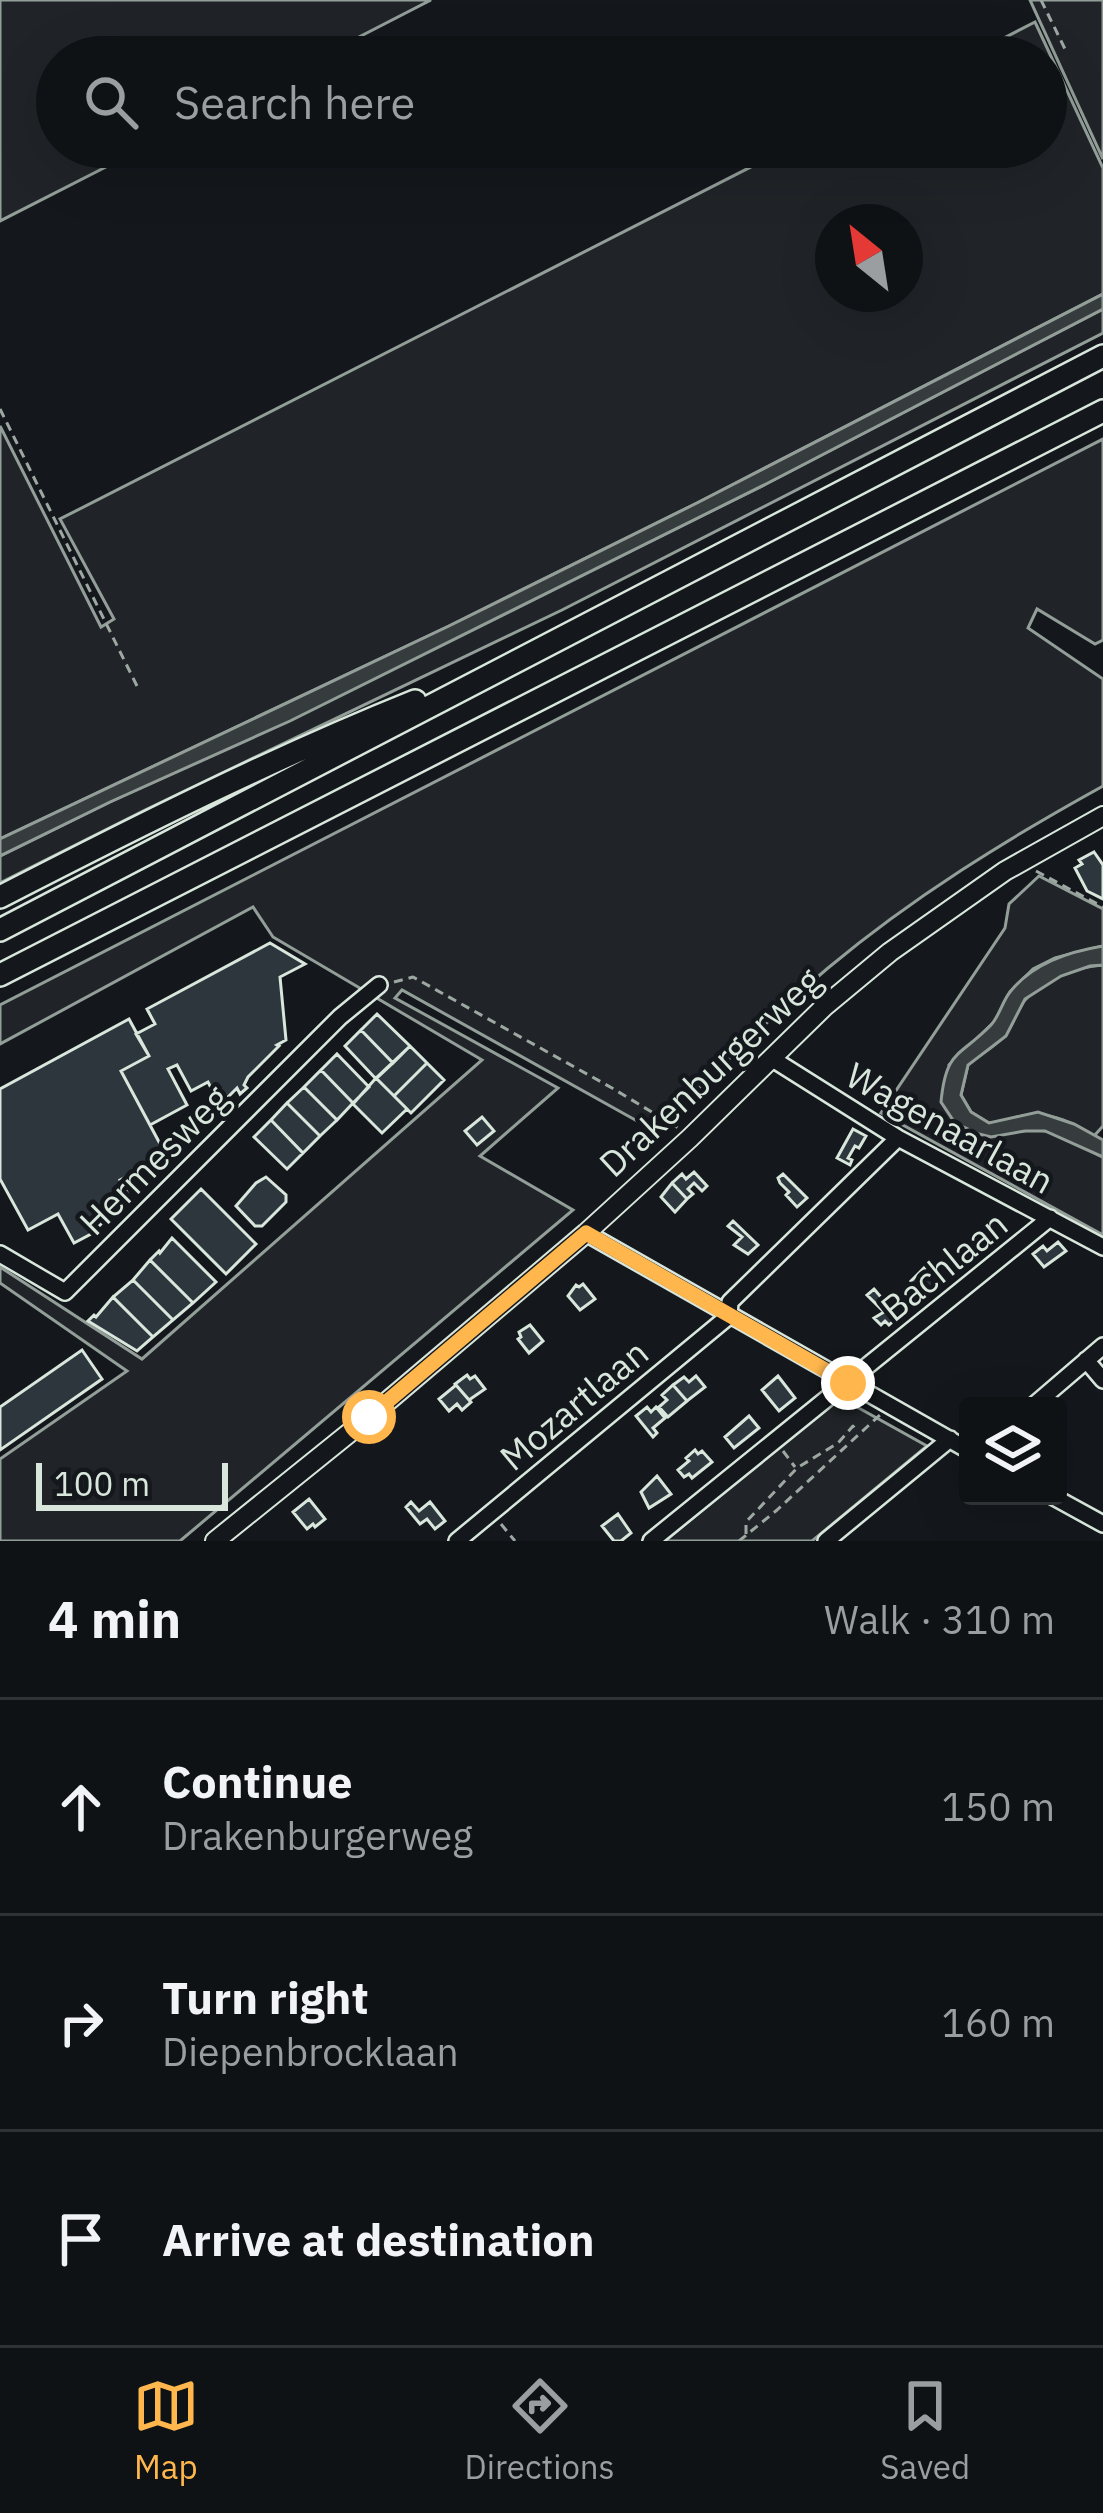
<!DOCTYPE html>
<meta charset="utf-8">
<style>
:root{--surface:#0f1215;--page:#1d2022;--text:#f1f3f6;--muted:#9b9ea0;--line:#2f3234;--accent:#ffb74d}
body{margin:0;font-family:"IBM Plex Sans",sans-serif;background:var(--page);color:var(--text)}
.controls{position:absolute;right:36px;bottom:36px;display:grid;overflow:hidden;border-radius:12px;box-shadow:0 12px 48px #0002}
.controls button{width:108px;height:108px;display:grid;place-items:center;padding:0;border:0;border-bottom:3px solid var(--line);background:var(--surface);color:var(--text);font:60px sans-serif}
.compass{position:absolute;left:815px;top:204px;width:108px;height:108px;border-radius:50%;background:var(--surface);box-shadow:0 12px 48px #0002;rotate:330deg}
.scale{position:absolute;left:36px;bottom:30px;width:192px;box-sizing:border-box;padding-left:12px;border:6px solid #d8e6dc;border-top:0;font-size:33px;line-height:42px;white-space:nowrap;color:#d8e6dc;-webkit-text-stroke:9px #14181c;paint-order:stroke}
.stop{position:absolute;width:36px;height:36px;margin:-27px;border:9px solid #ffb74d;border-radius:50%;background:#fff}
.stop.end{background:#ffb74d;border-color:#fff;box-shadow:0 3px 12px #0008}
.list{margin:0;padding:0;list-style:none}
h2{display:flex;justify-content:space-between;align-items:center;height:156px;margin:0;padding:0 48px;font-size:51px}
h2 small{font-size:39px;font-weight:400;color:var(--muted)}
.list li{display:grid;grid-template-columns:78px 1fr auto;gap:36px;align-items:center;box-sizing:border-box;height:216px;padding:0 48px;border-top:3px solid var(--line)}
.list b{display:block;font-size:45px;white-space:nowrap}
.list p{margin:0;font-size:39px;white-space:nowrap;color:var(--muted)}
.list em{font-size:39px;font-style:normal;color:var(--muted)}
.icon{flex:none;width:66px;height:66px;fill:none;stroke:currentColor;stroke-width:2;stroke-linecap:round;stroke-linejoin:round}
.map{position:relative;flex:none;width:1103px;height:1541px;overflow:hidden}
.search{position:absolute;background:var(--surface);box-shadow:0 12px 48px #0002;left:36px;right:36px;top:36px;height:132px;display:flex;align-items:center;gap:30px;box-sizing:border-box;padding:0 42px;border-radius:66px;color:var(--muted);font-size:45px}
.sheet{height:804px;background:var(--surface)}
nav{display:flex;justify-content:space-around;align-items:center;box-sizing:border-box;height:168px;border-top:3px solid var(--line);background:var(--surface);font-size:33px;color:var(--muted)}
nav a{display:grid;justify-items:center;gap:6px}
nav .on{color:var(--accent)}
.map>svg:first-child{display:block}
</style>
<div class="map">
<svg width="1103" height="1541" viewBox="0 0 1103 1541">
<rect width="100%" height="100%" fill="#14181c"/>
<!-- green -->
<path fill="#202428" stroke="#939e99" stroke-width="3" fill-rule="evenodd" d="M0 0H431L320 57H57V147H145L0 221Z
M1030 0H1103V159Z
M1035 22 1103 168V294L697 503 449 626 0 839V426L101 627 114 619 60 519 790 147H1046V57H967ZM833 222H905V294H833Z
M1103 309V333L562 610 145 810 0 883V856L110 802 290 720 766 484Z
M1103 439V640L1095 644 1037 609 1028 628 1103 679V786C1007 839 913 897 828 968 768 1019 712 1076 655 1131L402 990 395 998 558 1088 480 1156 573 1210 180 1541H0V1459L127 1371 0 1283V1267L142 1359 482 1060 273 937 253 907 0 1044V1005Z
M1039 876 1103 909V946L1055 958 1033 969 1010 992 995 1021 949 1065 968 1130C999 1141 1009 1129 1038 1130 1060 1132 1083 1147 1103 1157V1235L881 1113 1005 928 1009 904Z
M1103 965V1126L1094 1136C1073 1123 1054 1113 1029 1115 1016 1116 1003 1122 989 1123L971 1112 961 1095 968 1065C980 1054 995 1047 1006 1034 1014 1024 1016 1010 1025 1000 1042 979 1076 967 1103 965Z
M839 1397 927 1446 812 1541H665Z"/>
<!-- water -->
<path fill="#363b3e" stroke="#939e99" stroke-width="3" d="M1103 294V309L766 484 290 721 110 802 0 856V839L449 626 697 503Z
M1103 946V965L1090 966 1061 976 1025 999 1006 1036 968 1065 961 1095 971 1112 989 1123 1038 1112 1074 1124 1103 1140V1157L1045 1131H1025L991 1137 979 1134 955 1123 941 1102C946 1049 960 1057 991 1025 1000 1015 1002 1002 1010 992 1033 963 1068 952 1103 946Z"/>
<!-- building -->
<path fill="#2c363c" stroke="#d8e6dc" stroke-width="3" d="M1094 852 1103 865V899L1087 891 1075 868 1082 864 1079 860Z
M270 943 305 964 280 977 286 1040 277 1045 279 1046 248 1077 244 1085 247 1088 240 1094 237 1088 220 1105 208 1082 191 1091 177 1065 168 1069 187 1105 150 1125 121 1071 149 1056 136 1034 155 1024 147 1009Z
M377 1014 410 1046 393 1063 361 1030Z
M129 1019 149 1056 121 1071 166 1155 120 1180 129 1196 91 1234 74 1243 58 1214 28 1230 0 1179V1089Z
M361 1030 393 1063 376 1079 345 1046Z
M410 1046 427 1063 394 1096 376 1078Z
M337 1054 369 1087 353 1103 321 1070Z
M427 1063 444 1080 411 1113 394 1096Z
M321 1070 353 1103 337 1120 304 1087Z
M376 1078 407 1109 382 1133 353 1104Z
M304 1087 337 1120 320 1136 287 1103Z
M287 1103 320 1136 303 1153 271 1120Z
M482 1117 494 1131 477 1145 465 1131Z
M271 1120 303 1153 287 1169 254 1137Z
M853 1129 866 1136 859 1148 855 1146 848 1158 852 1160 850 1165 837 1158Z
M694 1172 707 1186 702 1191 694 1183 688 1189 693 1194 687 1199 672 1183 682 1174 686 1179Z
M783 1174 807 1198 797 1207 786 1195 789 1192 780 1183 778 1178Z
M266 1177 286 1195V1202L262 1226H255L236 1206 256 1183Z
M672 1183 687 1199 675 1212 661 1197Z
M201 1189 256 1244 226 1274 171 1219Z
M733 1221 758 1245 748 1254 734 1245 742 1237 728 1226Z
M172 1238 216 1282 193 1303 150 1260 159 1251 160 1253Z
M1058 1242 1066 1251 1044 1267 1033 1254 1043 1246 1047 1251Z
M150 1260 193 1303 173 1320 133 1280Z
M925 1267 939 1283 931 1292 923 1286 919 1290 911 1281Z
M133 1280 173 1320 153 1337 113 1297Z
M583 1284 595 1299 580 1310 568 1296 576 1285 579 1287Z
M874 1289 898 1317 889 1325 885 1321 881 1325 874 1318 884 1312 867 1295Z
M113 1297 153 1337 137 1351 88 1321 94 1315 96 1317Z
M530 1325 543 1341 529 1353 518 1339 521 1337 519 1332Z
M82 1350 102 1379 0 1450V1407Z
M467 1375 470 1379 475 1376 485 1389 469 1400 455 1384Z
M696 1376 705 1387 687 1401 673 1385 684 1377 689 1382Z
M778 1376 795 1398 779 1411 762 1390Z
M456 1385 471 1402 462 1410 457 1404 449 1411 439 1399Z
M673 1385 687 1401 668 1417 659 1407 667 1400 662 1395Z
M647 1407 651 1412 656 1407 665 1418 653 1428 657 1433 653 1437 636 1416Z
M749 1416 759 1428 734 1448 725 1437Z
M695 1450 698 1454 702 1451 712 1462 692 1478 689 1474 684 1477 678 1470 689 1461 686 1458Z
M657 1476 671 1494 649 1508 641 1492Z
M309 1499 325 1519 315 1527 313 1524 307 1529 293 1512Z
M411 1502 419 1511 430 1502 445 1521 435 1529 427 1519 420 1524 406 1507Z
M618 1514 631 1533 621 1541H614L602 1526Z"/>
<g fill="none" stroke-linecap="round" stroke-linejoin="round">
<!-- minor casing -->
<g stroke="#d8e6dc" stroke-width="20">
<path id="minor" d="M771 1058 898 1138 1103 1247
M586 1233 968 1450
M0 1254 65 1292 340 1017 379 985
M1086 1360 1103 1380
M1033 1406 1103 1346
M1052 1496 1103 1524
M457 1541 729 1316 730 1302 898 1138
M651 1541 1050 1218
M826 1541 950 1439"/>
</g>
<!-- major casing -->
<g stroke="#d8e6dc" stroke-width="22">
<path id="major" d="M215 1541 369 1417 586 1233 690 1138 825 1006 890 952 1005 871 1103 816"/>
</g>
<!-- highway casing -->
<g stroke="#d8e6dc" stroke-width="26">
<path id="highway" d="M0 897C136 827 273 758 415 701
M0 930 1103 356
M0 975 1103 411"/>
</g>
<!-- path -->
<path stroke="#9da8a2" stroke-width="3" stroke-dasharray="9 6" stroke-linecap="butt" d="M1041 0 1065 49
M0 409 137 686
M1036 871 1103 907
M394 982 413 977 612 1088 680 1129
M783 1451 795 1467
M501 1524 515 1541
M746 1534V1522L797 1468 838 1443 853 1426 857 1432
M739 1541 777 1510 881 1414"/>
<!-- minor -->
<use href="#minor" stroke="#14181c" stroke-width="15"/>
<!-- major -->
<use href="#major" stroke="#14181c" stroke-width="18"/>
<!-- highway -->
<use href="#highway" stroke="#14181c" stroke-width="21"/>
</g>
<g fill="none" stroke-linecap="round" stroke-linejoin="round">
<!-- route -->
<path stroke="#ffb74d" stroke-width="15" d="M369 1417 586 1233 848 1383"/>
</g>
<g text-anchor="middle" stroke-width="9" stroke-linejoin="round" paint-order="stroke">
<!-- street labels -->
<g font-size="36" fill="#d8e6dc" stroke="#14181c">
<text transform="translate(710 1072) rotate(-43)" y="13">Drakenburgerweg</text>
<text transform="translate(950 1128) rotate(29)" y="13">Wagenaarlaan</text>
<text transform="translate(154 1160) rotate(-45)" y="13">Hermesweg</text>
<text transform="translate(944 1266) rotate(-39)" y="13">Bachlaan</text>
<text transform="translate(574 1405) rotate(-40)" y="13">Mozartlaan</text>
</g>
</g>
</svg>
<div class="controls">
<button><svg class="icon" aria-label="layers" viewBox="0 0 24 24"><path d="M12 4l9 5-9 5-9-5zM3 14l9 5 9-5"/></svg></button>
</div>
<svg class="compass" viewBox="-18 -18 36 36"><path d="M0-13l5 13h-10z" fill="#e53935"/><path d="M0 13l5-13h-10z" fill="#9b9ea0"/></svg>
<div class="scale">100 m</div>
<div class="stop" style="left:369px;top:1417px"></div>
<div class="stop end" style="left:848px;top:1383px"></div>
<div class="search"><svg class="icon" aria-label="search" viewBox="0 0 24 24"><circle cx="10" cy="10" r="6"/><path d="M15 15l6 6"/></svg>Search here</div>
</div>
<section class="sheet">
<h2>4 min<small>Walk · 310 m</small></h2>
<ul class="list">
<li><svg class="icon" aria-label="ahead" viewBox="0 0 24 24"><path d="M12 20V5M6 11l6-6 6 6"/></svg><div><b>Continue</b><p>Drakenburgerweg</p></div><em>150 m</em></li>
<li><svg class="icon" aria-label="right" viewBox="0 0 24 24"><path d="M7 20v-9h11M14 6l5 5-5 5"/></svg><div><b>Turn right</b><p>Diepenbrocklaan</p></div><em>160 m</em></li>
<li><svg class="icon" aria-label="arrive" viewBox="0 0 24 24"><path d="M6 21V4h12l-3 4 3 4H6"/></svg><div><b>Arrive at destination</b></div></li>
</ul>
</section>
<nav>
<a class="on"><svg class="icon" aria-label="map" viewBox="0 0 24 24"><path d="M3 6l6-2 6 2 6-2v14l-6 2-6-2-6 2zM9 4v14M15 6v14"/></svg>Map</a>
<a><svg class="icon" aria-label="directions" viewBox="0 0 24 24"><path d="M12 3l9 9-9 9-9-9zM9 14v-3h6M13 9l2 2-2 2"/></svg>Directions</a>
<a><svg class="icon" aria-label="saved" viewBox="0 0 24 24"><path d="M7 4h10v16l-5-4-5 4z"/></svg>Saved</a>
</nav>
